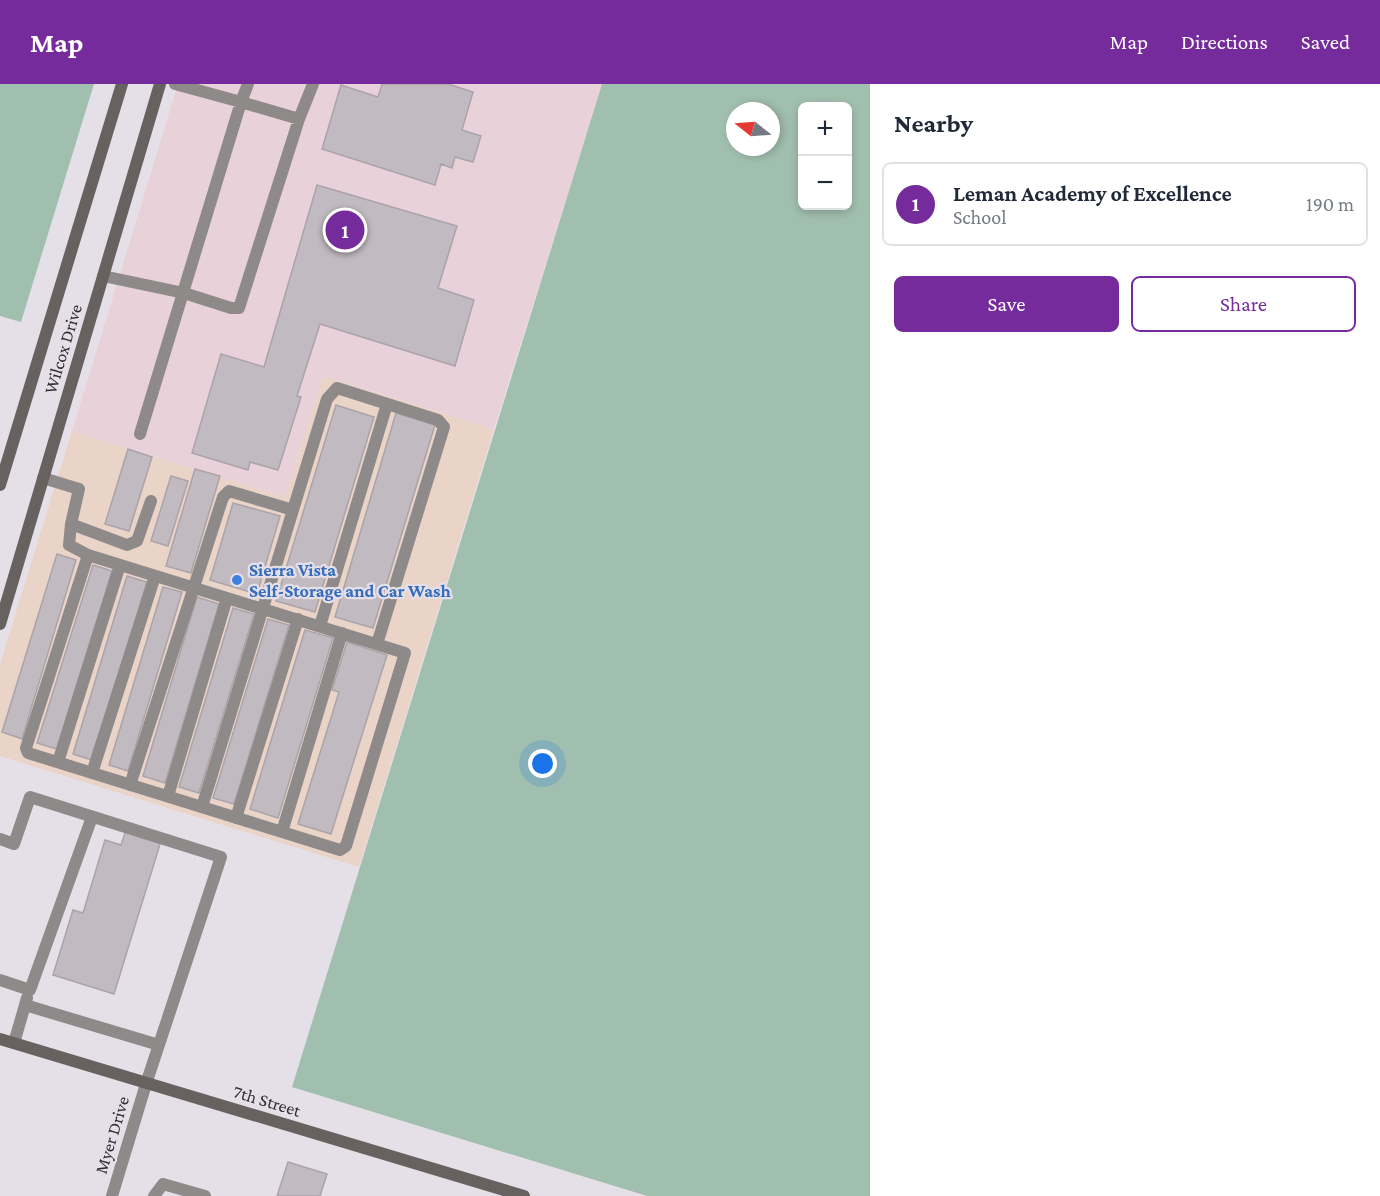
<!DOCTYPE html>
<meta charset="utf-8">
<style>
:root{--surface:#fff;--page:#f6f6f7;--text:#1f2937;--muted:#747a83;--line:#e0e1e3;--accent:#762b9d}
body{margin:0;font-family:"Crimson Pro",serif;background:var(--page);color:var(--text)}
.controls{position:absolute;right:18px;top:18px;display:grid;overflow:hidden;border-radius:9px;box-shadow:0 3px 9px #0003}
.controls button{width:54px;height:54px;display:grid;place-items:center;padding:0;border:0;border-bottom:2px solid var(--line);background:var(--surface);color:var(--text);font:30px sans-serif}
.compass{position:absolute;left:726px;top:18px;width:54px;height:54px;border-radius:50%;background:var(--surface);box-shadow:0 3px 9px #0003;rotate:287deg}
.you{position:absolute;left:543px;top:680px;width:21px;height:21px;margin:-15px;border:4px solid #fff;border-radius:50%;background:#1a73e8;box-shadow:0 0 0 9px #1a73e833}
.badge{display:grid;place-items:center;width:39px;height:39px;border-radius:50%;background:var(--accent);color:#fff;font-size:20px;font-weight:700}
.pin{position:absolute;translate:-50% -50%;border:3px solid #fff;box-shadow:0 2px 6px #0006}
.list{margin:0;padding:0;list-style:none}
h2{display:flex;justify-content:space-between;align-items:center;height:78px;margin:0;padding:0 24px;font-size:26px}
h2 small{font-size:20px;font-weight:400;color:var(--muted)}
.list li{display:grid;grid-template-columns:39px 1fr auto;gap:18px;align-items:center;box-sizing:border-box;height:84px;margin:0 12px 12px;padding:0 12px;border:2px solid var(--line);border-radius:9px}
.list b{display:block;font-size:22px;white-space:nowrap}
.list p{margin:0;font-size:20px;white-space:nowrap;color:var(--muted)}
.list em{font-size:20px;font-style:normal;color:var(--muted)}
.actions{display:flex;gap:12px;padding:18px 24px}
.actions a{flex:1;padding:14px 0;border:2px solid var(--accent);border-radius:9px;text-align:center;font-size:21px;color:var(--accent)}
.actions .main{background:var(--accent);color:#fff}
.map{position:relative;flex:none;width:870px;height:1112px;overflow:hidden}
header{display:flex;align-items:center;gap:36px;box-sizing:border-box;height:84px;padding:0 30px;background:var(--accent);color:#fff}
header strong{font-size:28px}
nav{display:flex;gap:33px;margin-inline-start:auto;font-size:21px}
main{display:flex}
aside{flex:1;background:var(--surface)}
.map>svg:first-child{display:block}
</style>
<header>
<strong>Map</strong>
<nav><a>Map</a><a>Directions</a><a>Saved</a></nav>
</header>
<main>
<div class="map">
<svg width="870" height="1112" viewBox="0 0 870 1112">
<rect width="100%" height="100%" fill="#e5e0e8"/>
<!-- commercial -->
<path fill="#ead3c7" d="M323 292 494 345 359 783 0 672V580L72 347 285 413Z"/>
<!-- education -->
<path fill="#e9d1da" d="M178 0H602L494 345 323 292 285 413 72 347Z"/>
<!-- green -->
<path fill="#a1bfae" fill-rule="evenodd" d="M0 0H94L21 238 0 232Z
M602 0H870V1112H647L292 1003ZM802 22H848V122H802ZM735 27H771V63H735Z"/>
<!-- building -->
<path fill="#c1bac0" stroke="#aba3aa" stroke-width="1.5" d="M382 0H448L473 8 462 46 481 52 473 78 455 73 452 84 441 80 435 101 322 65 341 1 378 13Z
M317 101 457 142 438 204 474 216 455 282 320 240 297 312 301 313 278 386 250 378 248 386 192 369 221 270 264 283Z
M336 321 374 333 315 528 276 517Z
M396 329 435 341 373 544 335 533Z
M128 365 152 373 129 447 105 440Z
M195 385 220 392 191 489 166 482Z
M171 392 188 397 168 462 151 457Z
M233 419 280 432 257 510 210 496Z
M57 470 76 476 22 655 2 648Z
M93 481 112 487 57 665 37 659Z
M127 492 147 498 92 676 73 670Z
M163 503 182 508 128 687 109 681Z
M197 513 219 520 165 699 143 692Z
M233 524 254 530 199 709 179 703Z
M268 535 289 541 234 720 213 714Z
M305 546 333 554 278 734 250 725Z
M347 558 387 571 331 750 298 740 339 608 332 606Z
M126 746 161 757 114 910 53 891 73 826 83 829 105 756 121 761Z
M288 1078 327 1090 320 1112H277Z"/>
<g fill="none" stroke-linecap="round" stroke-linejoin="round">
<!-- lane -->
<path stroke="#8e8a89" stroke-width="12" d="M175 0 241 18 248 0
M103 192 184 209 231 224H239L299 35
M140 350 241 18 299 35 313 0
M43 394 79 405 71 440 69 461 88 471 405 569 346 762 340 766 28 669 26 664 88 471
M71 440 127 461 137 457 151 417
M320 542 387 320
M58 678 120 481
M92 689 155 492
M130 701 223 413 229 407 293 426
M168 712 227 514
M202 723 327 315 337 304 438 336 444 343 377 560
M236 734 298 535
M282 748 342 549
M0 755 14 760 30 713 221 773 146 1000
M0 896 30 906 92 733
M25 921 159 961
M14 959 27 914
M154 1112 163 1100 205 1112"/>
<!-- street -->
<path stroke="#8e8a89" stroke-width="12" d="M112 1112 146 1000"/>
<!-- secondary -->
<path stroke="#67615f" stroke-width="12" d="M0 401 122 0
M0 540 160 0
M0 955 524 1112"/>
</g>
<!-- markers -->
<circle fill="#3f7fe0" stroke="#e5e0e8" stroke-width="2" cx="237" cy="496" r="6"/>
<g text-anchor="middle" stroke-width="4.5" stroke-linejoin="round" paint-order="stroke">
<!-- street labels -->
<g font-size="18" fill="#2f2d30" stroke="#e5e0e8">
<text transform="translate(63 265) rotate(-73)" y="6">Wilcox Drive</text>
<text transform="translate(267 1017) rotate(17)" y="6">7th Street</text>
<text transform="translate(112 1051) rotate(-73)" y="6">Myer Drive</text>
</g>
<!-- shop labels -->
<g font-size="18" font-weight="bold" fill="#366cbe" stroke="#e5e0e8" text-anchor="start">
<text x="249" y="492">Sierra Vista<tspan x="249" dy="21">Self-Storage and Car Wash</tspan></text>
</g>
</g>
</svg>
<div class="controls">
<button>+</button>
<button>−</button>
</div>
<svg class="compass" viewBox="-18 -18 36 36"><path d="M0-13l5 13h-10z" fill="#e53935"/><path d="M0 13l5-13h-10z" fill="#747a83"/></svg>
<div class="you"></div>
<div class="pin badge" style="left:345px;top:146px">1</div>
</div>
<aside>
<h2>Nearby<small></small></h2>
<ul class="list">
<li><span class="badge">1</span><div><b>Leman Academy of Excellence</b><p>School</p></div><em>190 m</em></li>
</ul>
<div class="actions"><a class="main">Save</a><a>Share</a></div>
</aside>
</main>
